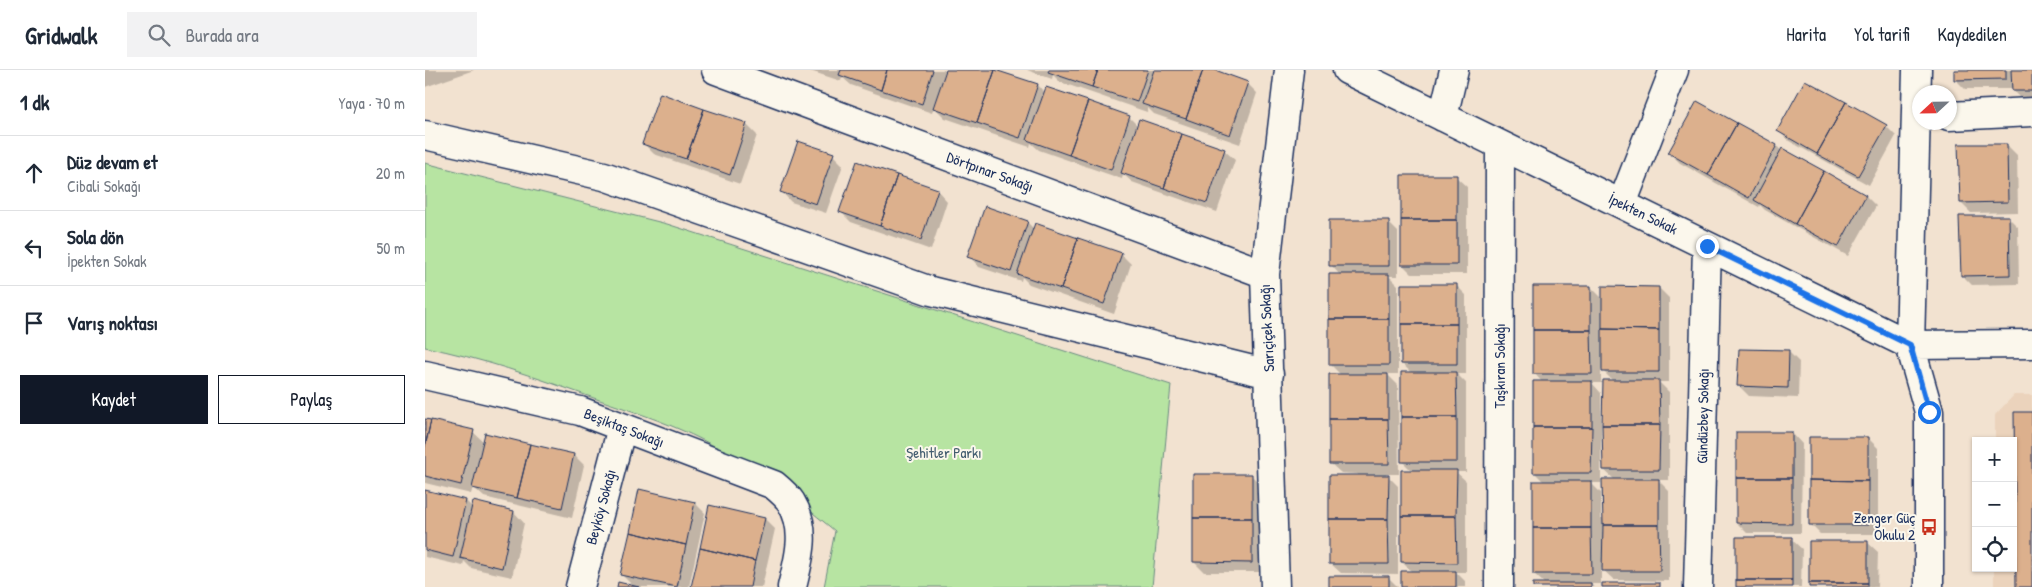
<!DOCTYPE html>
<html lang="tr">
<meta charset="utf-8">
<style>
:root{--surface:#fff;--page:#f2f2f3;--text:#1f2937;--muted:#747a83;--line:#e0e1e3;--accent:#111827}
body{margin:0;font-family:"Patrick Hand",sans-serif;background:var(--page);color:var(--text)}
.controls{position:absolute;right:15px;bottom:15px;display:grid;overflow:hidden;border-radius:0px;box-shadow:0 1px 4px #0004}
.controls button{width:45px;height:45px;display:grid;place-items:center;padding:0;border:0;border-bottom:1px solid var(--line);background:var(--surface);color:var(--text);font:25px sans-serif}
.compass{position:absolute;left:1487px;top:15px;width:45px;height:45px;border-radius:50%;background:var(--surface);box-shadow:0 1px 4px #0004;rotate:248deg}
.stop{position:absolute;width:15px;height:15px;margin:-11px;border:4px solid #1a73e8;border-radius:50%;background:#fff}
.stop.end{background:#1a73e8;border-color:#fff;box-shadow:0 1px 5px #0008}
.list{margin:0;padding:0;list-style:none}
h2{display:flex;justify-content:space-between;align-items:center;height:65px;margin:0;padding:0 20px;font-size:21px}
h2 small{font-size:16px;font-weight:400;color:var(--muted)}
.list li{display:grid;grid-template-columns:32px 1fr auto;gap:15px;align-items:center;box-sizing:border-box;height:75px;padding:0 20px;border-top:1px solid var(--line)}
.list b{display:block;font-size:19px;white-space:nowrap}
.list p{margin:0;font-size:16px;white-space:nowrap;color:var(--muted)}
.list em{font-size:16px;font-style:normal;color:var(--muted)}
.actions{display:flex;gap:10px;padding:15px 20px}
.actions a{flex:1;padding:11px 0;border:1px solid var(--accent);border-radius:0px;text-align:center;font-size:18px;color:var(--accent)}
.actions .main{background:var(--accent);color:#fff}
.icon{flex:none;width:28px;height:28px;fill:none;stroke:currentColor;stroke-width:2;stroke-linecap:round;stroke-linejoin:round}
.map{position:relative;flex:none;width:1607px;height:517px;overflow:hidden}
header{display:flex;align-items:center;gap:30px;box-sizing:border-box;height:70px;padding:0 25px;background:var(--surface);border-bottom:1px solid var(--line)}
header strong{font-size:24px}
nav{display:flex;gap:28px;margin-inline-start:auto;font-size:18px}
.search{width:350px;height:45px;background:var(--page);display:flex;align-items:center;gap:12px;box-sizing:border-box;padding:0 18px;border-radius:0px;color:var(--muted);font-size:19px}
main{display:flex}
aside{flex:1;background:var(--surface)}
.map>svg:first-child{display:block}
</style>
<header>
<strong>Gridwalk</strong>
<div class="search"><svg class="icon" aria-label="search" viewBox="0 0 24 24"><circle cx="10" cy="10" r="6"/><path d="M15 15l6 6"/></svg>Burada ara</div>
<nav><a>Harita</a><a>Yol tarifi</a><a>Kaydedilen</a></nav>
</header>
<main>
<aside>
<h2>1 dk<small>Yaya · 70 m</small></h2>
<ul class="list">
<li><svg class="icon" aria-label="ahead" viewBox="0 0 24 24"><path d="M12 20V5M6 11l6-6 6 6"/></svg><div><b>Düz devam et</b><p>Cibali Sokağı</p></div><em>20 m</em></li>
<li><svg class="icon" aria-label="left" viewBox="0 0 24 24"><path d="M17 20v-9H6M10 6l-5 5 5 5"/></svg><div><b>Sola dön</b><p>İpekten Sokak</p></div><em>50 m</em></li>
<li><svg class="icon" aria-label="arrive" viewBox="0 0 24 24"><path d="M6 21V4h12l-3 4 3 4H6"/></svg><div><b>Varış noktası</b></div></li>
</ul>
<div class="actions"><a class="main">Kaydet</a><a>Paylaş</a></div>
</aside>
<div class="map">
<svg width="1607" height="517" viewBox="0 0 1607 517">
<rect width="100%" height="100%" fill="#f2e2d0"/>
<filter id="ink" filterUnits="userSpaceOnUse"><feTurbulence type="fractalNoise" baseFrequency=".02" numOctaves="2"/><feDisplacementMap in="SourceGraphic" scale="10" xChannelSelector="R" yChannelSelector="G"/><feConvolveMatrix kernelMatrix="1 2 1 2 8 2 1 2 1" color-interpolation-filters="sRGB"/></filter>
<g filter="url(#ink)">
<!-- built -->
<path fill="#ebd3bc" d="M1589 325H1607V517H1569V498H1588V371H1570V345Z"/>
<!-- green -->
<path fill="#b7e4a2" stroke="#698a80" d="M0 93 242 154 746 315 727 517H399L410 461C363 422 312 384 256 360 225 346 194 337 163 326 110 307 56 288 0 277Z"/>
<!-- shadow -->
<path fill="#0003" fill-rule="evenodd" d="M0 0H49L0 17Z
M382 0H569L613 15 620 23 704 47 713 56 799 80 810 90 792 142 707 112 698 104 697 109 614 80 606 73 605 77 520 48 509 37 507 43 426 15 417 7 416 11Z
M602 0H785L822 13 832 23 815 74 729 44 723 38 722 42 635 12 628 5 627 9Z
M1530 0H1607V35H1602L1588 21V19H1540L1530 9Z
M236 25 322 55 332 65 315 114 229 84 219 74Z
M1272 33 1352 76 1357 82 1441 126 1451 136 1423 186 1340 140 1335 135 1334 137 1255 93 1245 83Z
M1461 56 1471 66 1444 115 1364 71 1354 61Z
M1582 75 1592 85 1593 142 1546 143 1536 133Z
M408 85 418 95 401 143 366 132 356 121Z
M1031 107 1042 117V204H987L977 194Z
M512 120 522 131 506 180 426 152 416 142Z
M1583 147 1593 157 1594 214 1547 215 1537 205Z
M602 152 609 159 696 184 706 194 689 244 604 214 597 207 596 211 554 197 544 186Z
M963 152 973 162V206H964L973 215V304H962L973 315 974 404H961L973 416V504L916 503 905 493 933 404 916 403 905 393 916 305 905 294 915 205 906 195Z
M1031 215 1041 225V304H1032L1041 313V402H1031L1041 411V502H1031L1041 512V517H977L987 502 977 492 987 401 977 391 987 303 977 294Z
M1166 217 1179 230 1234 218 1244 228V312H1234L1244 322V410H1233L1244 421V511L1189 510 1176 498V514H1165L1169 517H1109L1120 514 1109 504 1119 412 1109 402 1118 313 1109 303ZM1176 299 1189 312H1176ZM1167 313H1179V400L1190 410 1179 449H1176V423L1166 413H1176V323Z
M1364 282 1374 292 1373 328 1324 326 1314 316Z
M0 350 48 362 59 372 61 365 149 385 159 395 147 448 59 427 48 417 46 424 0 413Z
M1367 363 1377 374 1376 463H1322L1312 453Z
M1443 368 1453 378V464H1395L1385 454Z
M827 406 837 416V502H779L769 492Z
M0 421 41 431 47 437 89 442 99 453 87 507 46 498 39 491 38 496 0 487Z
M215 421 270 433 280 443 264 517H209L196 504Z
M340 449 350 459 337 517H267Z
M1366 469 1377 479 1376 517H1312Z
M1442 472 1453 482 1452 517H1385Z
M963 507 973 517H905Z"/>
<!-- building -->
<path fill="#dcb08d" stroke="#1b2f5e" d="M416 0H462L456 20 414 5Z
M462 0H508L497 34 456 20Z
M521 0H570L552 53 508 38Z
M570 0 613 14 595 68 552 53Z
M624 0H673L667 17 623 2Z
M673 0H723L712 32 667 17Z
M729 0H778L761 49 717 34Z
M778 0H790L823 12 805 65 761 49Z
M1529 0H1581V9L1529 10Z
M1586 0H1607V21H1587Z
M1380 10 1421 32 1392 84 1352 61Z
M621 17 663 31 644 85 602 70Z
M235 23 279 39 261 89 217 74Z
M663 31 705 46 686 100 644 85Z
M1272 31 1312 53 1283 105 1243 83Z
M1421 32 1462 55 1433 106 1392 84Z
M279 39 322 53 305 105 261 89Z
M714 49 757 64 739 118 696 103Z
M1312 53 1352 75 1324 128 1283 105Z
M757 64 800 79 782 133 739 118Z
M373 71 409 83 391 134 355 122Z
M1533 74H1582L1583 132 1535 133Z
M1357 78 1399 101 1370 154 1329 130Z
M432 91 472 105 455 156 414 142Z
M1399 101 1441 125 1413 177 1370 154Z
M472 105 513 119 496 170 455 156Z
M976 105H1032V150H976Z
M560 136 603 151 586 202 542 187Z
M1534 146H1584L1585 205 1536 206Z
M904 150H964V196H904Z
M976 150H1032V195H976Z
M610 153 653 168 636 219 592 204Z
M653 168 697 183 679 234 636 219Z
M904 204H964V249H904Z
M976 214H1032V254H976Z
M1108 216H1166V260H1108Z
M1177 216 1234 217V260L1177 259Z
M904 249H964V295H904Z
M976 254H1032V294H976Z
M1177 259 1234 260V302H1177Z
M1108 260H1166L1167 304H1108Z
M1314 279 1364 280 1363 318 1312 316Z
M976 302H1031L1032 347H976Z
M904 304H963V349H904Z
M1178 310H1234L1235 355H1177Z
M1108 311H1167V357H1108Z
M1589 342H1607V517H1591Z
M976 347H1032V392H976Z
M0 349 6 350 0 377Z
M904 349H963L964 394H904Z
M6 350 49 360 36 415 0 406V377Z
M1177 355H1235L1234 400H1178Z
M1108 357H1167L1166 403H1108Z
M1311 362H1367V408H1311Z
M60 363 105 374 92 428 47 418Z
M1384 367H1443V411L1384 410Z
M105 374 149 384 137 438 92 428Z
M976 400H1032L1031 446H976Z
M768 404H827V448H768Z
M904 405H964L963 449H904Z
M1311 408H1367V454L1311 453Z
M1177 409H1234V455H1178Z
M1384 410 1443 411V455H1384Z
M1108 411H1166V458H1108Z
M214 419 270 432 261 475 205 462Z
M0 420 41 430 28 487 0 480Z
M48 431 89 441 77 498 35 488Z
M284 435 340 448 330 491 275 478Z
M976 446H1031L1032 493 976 492Z
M768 448H827V493L768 492Z
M904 449H963L964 494H904Z
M1178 455H1234L1235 501H1177Z
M1108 458H1166L1167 504H1108Z
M205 462 261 475 252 517 195 505Z
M1311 467H1367V510H1311Z
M1384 471H1443V513H1384Z
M275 478 330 491 325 517H266Z
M976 501H1031V517H976Z
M904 506H964V517H904Z
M1311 510H1367V517H1311Z
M193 512 214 517H192Z
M1108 513H1166V517H1108Z
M1177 513H1235V517H1177Z
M1384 513H1443V517H1384Z"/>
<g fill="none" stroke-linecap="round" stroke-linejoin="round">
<!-- street casing -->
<g stroke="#1b2f5e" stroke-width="31">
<path id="street" d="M291 0 840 204
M922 0 1485 275 1607 274
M1492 0 1485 275 1504 342V517
M1524 46 1607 42
M1018 47 1029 0
M0 65 179 106 506 221 844 304
M1197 134 1249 0
M0 305 155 341 349 415C355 420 362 426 366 432 383 460 374 488 367 517
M155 517 197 357
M850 517 840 204 864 0
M1074 517 1075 75
M1273 517 1282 176"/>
</g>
<!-- street -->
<use href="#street" stroke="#fbf7ec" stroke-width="28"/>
</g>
</g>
<g fill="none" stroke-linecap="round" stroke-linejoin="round" filter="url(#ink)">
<!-- route -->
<path stroke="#1a73e8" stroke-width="6" d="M1282 176 1485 275 1504 342"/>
</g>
<!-- icons -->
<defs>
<g id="bus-bare" transform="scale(1.35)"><path d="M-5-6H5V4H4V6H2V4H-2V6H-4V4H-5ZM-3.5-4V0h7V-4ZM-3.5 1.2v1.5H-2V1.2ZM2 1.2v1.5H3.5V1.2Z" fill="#c8321e" stroke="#fbf7ec" stroke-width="2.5" paint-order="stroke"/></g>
</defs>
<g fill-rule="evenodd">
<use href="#bus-bare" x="1504" y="457"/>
</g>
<g text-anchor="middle" stroke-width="4" stroke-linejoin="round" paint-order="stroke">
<!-- street labels -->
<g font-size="15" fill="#1b2f5e" stroke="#fbf7ec">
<text transform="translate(565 102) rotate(20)" y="5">Dörtpınar Sokağı</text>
<text transform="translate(1218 144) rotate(26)" y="5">İpekten Sokak</text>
<text transform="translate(842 258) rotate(-93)" y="5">Sarıçiçek Sokağı</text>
<text transform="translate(1075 296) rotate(-90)" y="5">Taşkıran Sokağı</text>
<text transform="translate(1278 346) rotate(-89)" y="5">Gündüzbey Sokağı</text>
<text transform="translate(199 358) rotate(21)" y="5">Beşiktaş Sokağı</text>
<text transform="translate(176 437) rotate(-75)" y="5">Beyköy Sokağı</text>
</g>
<!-- park labels -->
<g font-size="15" fill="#425c6f" stroke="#fbf7ec">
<text x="519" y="388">Şehitler Parkı</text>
</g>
<!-- poi labels -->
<g font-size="15" fill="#1b2f5e" stroke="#fbf7ec" text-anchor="end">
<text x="1490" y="453">Zenger Güç<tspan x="1490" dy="17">Okulu 2</tspan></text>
</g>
</g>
</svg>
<div class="controls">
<button>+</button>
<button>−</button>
<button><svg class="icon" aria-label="locate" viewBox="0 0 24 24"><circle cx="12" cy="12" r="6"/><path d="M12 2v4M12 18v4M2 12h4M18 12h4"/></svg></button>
</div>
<svg class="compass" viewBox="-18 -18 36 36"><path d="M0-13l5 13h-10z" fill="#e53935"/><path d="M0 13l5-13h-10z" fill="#747a83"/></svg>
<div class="stop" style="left:1504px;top:342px"></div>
<div class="stop end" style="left:1282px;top:176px"></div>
</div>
</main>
